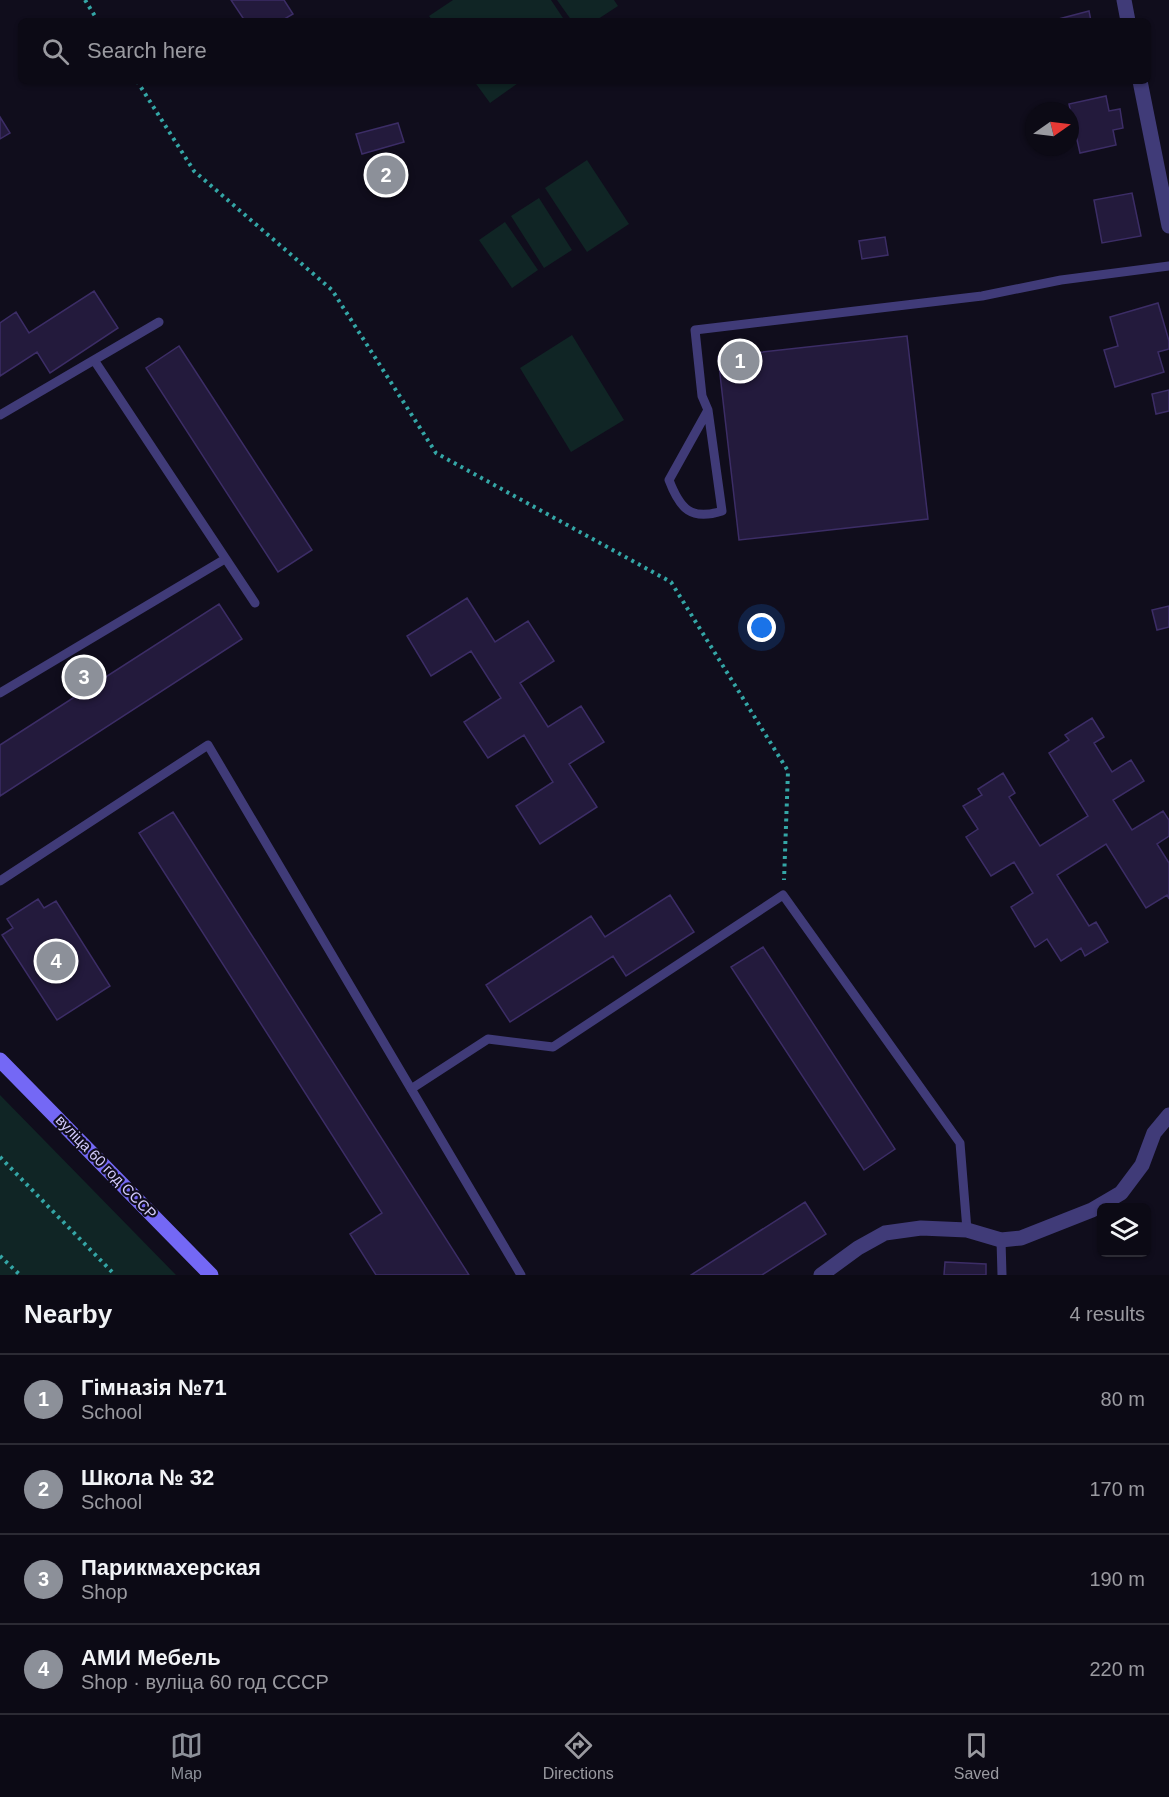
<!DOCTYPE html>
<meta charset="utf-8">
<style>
:root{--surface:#0c0a15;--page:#15131e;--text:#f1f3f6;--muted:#9a9aa0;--line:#2c2b34;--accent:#8c9099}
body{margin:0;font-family:Helvetica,sans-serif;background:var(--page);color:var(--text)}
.controls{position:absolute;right:18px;bottom:18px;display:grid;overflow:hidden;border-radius:9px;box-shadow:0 2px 4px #0004}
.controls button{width:54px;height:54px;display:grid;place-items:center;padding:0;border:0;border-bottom:2px solid var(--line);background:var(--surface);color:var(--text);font:30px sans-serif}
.compass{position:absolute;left:1025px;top:102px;width:54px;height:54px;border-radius:50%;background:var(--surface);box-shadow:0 2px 4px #0004;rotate:76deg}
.you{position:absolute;left:762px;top:628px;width:21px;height:21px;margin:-15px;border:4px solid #fff;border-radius:50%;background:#1a73e8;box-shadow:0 0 0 9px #1a73e833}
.badge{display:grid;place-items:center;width:39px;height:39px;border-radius:50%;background:var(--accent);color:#fff;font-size:20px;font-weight:700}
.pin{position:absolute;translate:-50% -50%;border:3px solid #fff;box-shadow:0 2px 6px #0006}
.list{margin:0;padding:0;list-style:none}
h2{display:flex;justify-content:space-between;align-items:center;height:78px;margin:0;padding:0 24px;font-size:26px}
h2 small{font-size:20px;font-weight:400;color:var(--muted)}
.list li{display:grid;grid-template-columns:39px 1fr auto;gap:18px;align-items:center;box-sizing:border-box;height:90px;padding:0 24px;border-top:2px solid var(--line)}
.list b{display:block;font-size:22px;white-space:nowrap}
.list p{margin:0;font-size:20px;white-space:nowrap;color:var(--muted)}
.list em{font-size:20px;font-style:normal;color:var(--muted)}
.icon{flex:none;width:33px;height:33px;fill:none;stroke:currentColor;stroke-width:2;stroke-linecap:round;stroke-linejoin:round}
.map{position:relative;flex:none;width:1169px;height:1275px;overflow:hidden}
.search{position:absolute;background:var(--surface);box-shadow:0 2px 4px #0004;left:18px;right:18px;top:18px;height:66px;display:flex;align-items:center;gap:15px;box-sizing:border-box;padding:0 21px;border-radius:9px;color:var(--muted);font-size:22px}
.sheet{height:438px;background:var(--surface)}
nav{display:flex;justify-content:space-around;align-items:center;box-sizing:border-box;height:84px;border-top:2px solid var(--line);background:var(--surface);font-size:16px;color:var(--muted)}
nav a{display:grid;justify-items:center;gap:3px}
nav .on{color:var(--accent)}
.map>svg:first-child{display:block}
</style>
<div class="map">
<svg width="1169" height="1275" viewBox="0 0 1169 1275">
<rect width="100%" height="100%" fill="#100d1c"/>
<!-- green -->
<path fill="#102525" d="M453 0H551L565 21H433L429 16Z
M557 0H614L618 6 595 21H572Z
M474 81H521L490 103Z
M587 160 629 224 587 252 545 188Z
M539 198 572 250 544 268 511 216Z
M505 222 538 270 512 288 479 240Z
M572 335 624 420 571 452 520 368Z
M0 1095 176 1275H0Z"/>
<!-- building -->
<path fill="#231a3c" stroke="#3c2d66" stroke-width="1.5" d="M231 0H284L293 14 281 21H245Z
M1089 11 1091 21H1051Z
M1106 96 1109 111 1120 109 1123 128 1113 130 1116 145 1080 153 1069 104Z
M0 117 10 133 0 139Z
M398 123 404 142 362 154 356 134Z
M1132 193 1141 236 1102 243 1094 200Z
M885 237 888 255 862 259 859 241Z
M94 291 118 328 50 373 37 352 0 376V323L16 312 29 333Z
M1158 303 1169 341V349L1158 352 1164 372 1115 387 1104 350 1118 346 1110 317Z
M907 336 928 519 739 540 718 357Z
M179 346 312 550 278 572 146 368Z
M1169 390V411L1156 414 1152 394Z
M467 598 495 642 528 621 554 661 520 683 548 727 581 706 604 742 569 764 597 807 540 844 516 806 553 782 524 735 488 758 464 722 501 698 471 651 431 676 407 636Z
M219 604 242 639 0 796V745Z
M1169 606V627L1157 630 1152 610Z
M1092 718 1104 737 1094 743 1112 772 1131 760 1144 781 1113 800 1132 830 1163 811 1169 820V836L1157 844 1169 863V899L1167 895 1146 908 1106 844 1057 875 1089 926 1096 922 1108 942 1085 956 1081 948 1061 961 1047 939 1035 947 1011 907 1033 893 1014 862 991 876 966 837 978 829 963 806 982 795 978 789 1003 773 1015 793 1009 797 1040 846 1088 816 1049 753 1069 740 1065 735Z
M173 812 469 1275H376L350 1234 382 1213 139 833Z
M670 895 694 932 626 976 613 956 510 1022 486 985 591 916 605 937Z
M38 899 44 908 56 901 110 986 57 1020 2 935 13 928 7 919Z
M763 947 895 1149 864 1170 731 967Z
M805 1202 826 1234 762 1275H691Z
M945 1262 986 1264V1275H944Z"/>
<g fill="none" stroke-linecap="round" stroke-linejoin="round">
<!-- path -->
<path stroke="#34a6a6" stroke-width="4" stroke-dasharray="3 4.5" stroke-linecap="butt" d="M85 0 98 21
M137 81 194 171 332 290 436 453 671 582 788 771 784 880
M0 1157 115 1275
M0 1256 20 1275"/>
<!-- lane -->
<path stroke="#403b78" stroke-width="9" d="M94 360 255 603
M708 410 669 480C680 509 691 521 722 511L708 410 702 396 695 330 982 296 1061 280 1169 266
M0 415 159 322
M0 693 225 559
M0 881 208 745 521 1275
M411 1089 488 1039 553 1047 783 895 960 1143 967 1230
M1001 1240 1002 1275"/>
<!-- street -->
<path stroke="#403b78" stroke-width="15" d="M1124 0 1128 21
M1140 81 1169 226
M821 1275 858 1248 885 1233 921 1228 967 1230 1001 1240 1021 1238 1092 1210 1121 1193 1142 1165 1154 1133 1169 1115"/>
<!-- secondary -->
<path stroke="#7468f5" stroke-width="15" d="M0 1060 211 1275"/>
</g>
<g text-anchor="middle" stroke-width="4.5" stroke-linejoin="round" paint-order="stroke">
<!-- street labels -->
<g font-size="15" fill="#d3cbfc" stroke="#100d1c">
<text transform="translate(106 1167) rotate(46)" y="5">вуліца 60 год СССР</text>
</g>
</g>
</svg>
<div class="controls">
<button><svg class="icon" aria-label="layers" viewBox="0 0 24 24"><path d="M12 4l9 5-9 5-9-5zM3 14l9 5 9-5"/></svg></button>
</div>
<svg class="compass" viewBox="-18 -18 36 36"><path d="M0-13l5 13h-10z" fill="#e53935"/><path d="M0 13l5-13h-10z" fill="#9a9aa0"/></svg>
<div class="you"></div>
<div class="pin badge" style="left:740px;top:361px">1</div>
<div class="pin badge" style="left:386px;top:175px">2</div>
<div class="pin badge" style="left:84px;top:677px">3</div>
<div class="pin badge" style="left:56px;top:961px">4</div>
<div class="search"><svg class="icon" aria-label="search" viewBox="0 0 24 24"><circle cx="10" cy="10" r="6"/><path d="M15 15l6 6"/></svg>Search here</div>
</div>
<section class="sheet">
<h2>Nearby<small>4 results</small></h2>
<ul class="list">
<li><span class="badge">1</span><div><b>Гімназія №71</b><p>School</p></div><em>80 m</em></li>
<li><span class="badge">2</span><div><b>Школа № 32</b><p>School</p></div><em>170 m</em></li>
<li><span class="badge">3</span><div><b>Парикмахерская</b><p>Shop</p></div><em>190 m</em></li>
<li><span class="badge">4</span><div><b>АМИ Мебель</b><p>Shop · вуліца 60 год СССР</p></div><em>220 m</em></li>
</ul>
</section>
<nav>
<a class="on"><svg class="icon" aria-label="map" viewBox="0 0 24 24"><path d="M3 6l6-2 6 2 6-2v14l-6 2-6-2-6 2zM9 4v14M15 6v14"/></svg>Map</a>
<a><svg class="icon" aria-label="directions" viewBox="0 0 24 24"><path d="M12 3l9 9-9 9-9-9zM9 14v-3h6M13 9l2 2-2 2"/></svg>Directions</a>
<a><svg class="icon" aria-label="saved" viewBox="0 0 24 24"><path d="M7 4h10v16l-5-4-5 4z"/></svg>Saved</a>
</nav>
